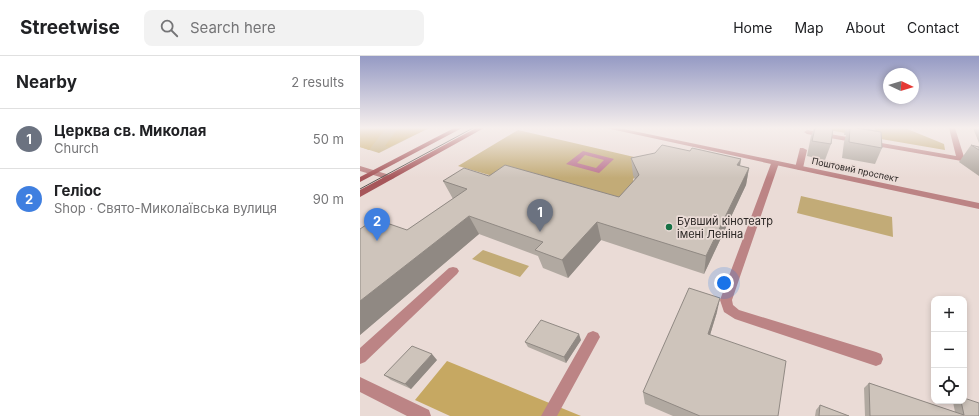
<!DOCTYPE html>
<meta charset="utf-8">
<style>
:root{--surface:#fff;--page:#f2f2f2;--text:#202124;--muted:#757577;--line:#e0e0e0;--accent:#1a73e8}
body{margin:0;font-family:Inter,sans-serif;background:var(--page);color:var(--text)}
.controls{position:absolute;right:12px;bottom:12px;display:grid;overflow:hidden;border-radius:8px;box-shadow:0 2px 6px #0003}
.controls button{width:36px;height:36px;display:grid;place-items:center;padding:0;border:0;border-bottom:1px solid var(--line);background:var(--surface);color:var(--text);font:20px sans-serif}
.compass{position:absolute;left:523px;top:12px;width:36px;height:36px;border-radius:50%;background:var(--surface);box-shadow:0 2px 6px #0003;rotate:94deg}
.you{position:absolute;left:364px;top:227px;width:14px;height:14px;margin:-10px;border:3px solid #fff;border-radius:50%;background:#1a73e8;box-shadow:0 0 0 6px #1a73e833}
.badge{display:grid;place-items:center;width:26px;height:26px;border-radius:50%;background:var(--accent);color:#fff;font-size:13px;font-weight:700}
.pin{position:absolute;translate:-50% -33px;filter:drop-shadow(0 1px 2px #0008)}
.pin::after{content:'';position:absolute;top:21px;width:14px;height:12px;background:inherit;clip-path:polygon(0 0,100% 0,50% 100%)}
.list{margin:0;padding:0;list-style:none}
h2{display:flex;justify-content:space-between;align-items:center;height:52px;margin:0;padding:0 16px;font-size:17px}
h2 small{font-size:13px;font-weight:400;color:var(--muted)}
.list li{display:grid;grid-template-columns:26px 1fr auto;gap:12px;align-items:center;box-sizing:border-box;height:60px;padding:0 16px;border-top:1px solid var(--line)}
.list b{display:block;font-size:15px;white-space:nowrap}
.list p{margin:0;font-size:13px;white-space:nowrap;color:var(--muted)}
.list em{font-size:13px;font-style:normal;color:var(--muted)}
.icon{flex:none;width:22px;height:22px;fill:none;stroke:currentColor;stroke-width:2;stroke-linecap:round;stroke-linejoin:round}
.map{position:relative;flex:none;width:619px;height:360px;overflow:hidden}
header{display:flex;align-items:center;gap:24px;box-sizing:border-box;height:56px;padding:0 20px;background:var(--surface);border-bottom:1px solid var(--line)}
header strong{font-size:19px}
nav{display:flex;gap:22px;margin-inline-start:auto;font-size:14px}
.search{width:280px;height:36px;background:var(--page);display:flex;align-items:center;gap:10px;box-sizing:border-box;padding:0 14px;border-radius:8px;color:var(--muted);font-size:15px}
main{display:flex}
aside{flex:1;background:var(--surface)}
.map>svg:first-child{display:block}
</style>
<header>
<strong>Streetwise</strong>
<div class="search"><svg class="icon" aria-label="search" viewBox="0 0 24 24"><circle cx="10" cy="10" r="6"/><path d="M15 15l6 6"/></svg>Search here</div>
<nav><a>Home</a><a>Map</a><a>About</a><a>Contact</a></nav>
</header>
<main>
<aside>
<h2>Nearby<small>2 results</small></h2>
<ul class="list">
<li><span class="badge" style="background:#6b7280">1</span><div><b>Церква св. Миколая</b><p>Church</p></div><em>50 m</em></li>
<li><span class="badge" style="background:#3f7fe0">2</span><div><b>Геліос</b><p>Shop · Свято-Миколаївська вулиця</p></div><em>90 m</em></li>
</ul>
</aside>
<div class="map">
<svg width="619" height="360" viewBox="0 0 619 360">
<rect width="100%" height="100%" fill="#eadbd6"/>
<!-- green -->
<path fill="#c2ab77" d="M0 72H69L19 97 0 91Z
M457 72H545L584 88 585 94Z
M158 74 300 107 275 119 273 124 275 128 261 157 98 110Z
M441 140 532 161 533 181 437 157Z
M123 194 169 210 160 221 112 203Z"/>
<!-- forest -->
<path fill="#c6a862" d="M0 72H26L9 94 0 91Z
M38 72H69L29 91 25 90Z
M87 305 221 360H90L55 344Z"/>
<!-- water -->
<path fill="#ba738f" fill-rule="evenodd" d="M223 95 254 103 239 117 206 108ZM225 99 244 104 236 112 217 107Z"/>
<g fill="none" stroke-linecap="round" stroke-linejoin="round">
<!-- service -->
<path fill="#bc8485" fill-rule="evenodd" d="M589 72H595L604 101 619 104V108L447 78 444 76 447 74 596 100Z
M440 92H443L447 94 443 112 439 114 435 112Z
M412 105H418L419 107 372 244 373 249 379 254 516 296 521 298 523 303 521 308 516 310 375 263 364 256 360 244Z
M93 211 97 212 99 215 97 218 5 306 0 308V292L89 212Z
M233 275 238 277 240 281 197 360H181L228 277Z
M0 321 69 354 71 360H47L0 336Z"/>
<!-- minor -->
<path fill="#bc8485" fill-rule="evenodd" d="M0 110 33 120 34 122 30 124 0 115Z"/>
<!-- tertiary -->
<path fill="#bc8485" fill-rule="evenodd" d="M246 72H259L619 147V153Z"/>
<!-- secondary -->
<path fill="#a6565a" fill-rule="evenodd" d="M94 72H102L0 126V121Z
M116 72H124L0 141V134Z"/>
<!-- tram -->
<path stroke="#5c5452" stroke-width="1" d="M0 133 113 72"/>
</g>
<!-- wall -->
<path fill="#b1a9a1" d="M454 72H473L471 88 465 104 447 100 451 80Z
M485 72H516V75L522 92 515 108 482 102 484 86 486 79H484Z
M613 72H619V87Z
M611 89 619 91V120L599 106Z
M330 95 381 103 380 110 389 112 386 129 344 218 241 184 208 222 183 212 178 200 119 178 0 279V173L47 174 93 143 83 125 129 120 259 141 275 124 273 119 271 102Z
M357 256 350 279 418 360H313L285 348 283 336Z
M221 284 206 307 168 291 165 286Z
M77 304 51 333 31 324 24 319Z
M509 327 595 356 593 346 594 345H604L619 360H505L504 332Z
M460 349 489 360H455L456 354Z"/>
<!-- shaded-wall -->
<path fill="#908983" d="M381 103 378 120 377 109Z
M389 112 386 129 344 218 346 200Z
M109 160 119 178 0 279V245Z
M237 166 241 184 208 222 202 204Z
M360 242 357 256 346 292 348 278Z
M219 278 221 284 206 307 204 301Z
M72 298 77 304 51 333 45 328Z"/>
<!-- building -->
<path fill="#cec4bb" stroke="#908983" d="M455 72H473L471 88 452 85Z
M490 72H497L521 76 522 92 489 86Z
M497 72H516V75Z
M302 89 330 95 332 92 381 103 377 109 389 112 346 200 237 166 202 204 175 194 183 186 109 160 0 245V173L15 163 47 174 107 133 83 125 104 112 129 120 145 109 259 141 279 119 271 102 295 97Z
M611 89 619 91V94Z
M329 232 360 242 348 278 426 305 418 360H340L283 336Z
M181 264 219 278 204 301 165 286Z
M52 290 72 298 45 328 24 319Z
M509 327 604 359 601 345H604V342L619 347V360H510Z
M460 349 489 360H459Z"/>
<!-- sky -->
<linearGradient id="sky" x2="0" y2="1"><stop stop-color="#959ac4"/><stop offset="0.59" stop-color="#f6efed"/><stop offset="1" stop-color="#f6efed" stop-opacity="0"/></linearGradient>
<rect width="619" height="122" fill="url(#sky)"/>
<!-- markers -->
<circle fill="#177145" stroke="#eadbd6" stroke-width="1.5" cx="309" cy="171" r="4"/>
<g text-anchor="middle" stroke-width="3.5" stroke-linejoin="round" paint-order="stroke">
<!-- far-street labels -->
<g font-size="9" fill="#2c2725" stroke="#eadbd6">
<text transform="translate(495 114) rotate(12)" y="3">Поштовий проспект</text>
</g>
<!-- poi labels -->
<g font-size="11" fill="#2c2725" stroke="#eadbd6" text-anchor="start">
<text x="317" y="169">Бувший кінотеатр<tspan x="317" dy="13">імені Леніна</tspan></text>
</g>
</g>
</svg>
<div class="controls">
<button>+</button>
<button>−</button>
<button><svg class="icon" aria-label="locate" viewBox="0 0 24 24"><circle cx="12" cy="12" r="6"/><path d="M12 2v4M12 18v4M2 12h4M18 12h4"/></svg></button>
</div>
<svg class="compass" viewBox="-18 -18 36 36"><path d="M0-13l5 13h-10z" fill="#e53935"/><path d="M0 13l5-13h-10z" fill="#757577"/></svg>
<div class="you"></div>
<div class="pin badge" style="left:180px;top:176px;background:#6b7280">1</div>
<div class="pin badge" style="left:17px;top:185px;background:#3f7fe0">2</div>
</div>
</main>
